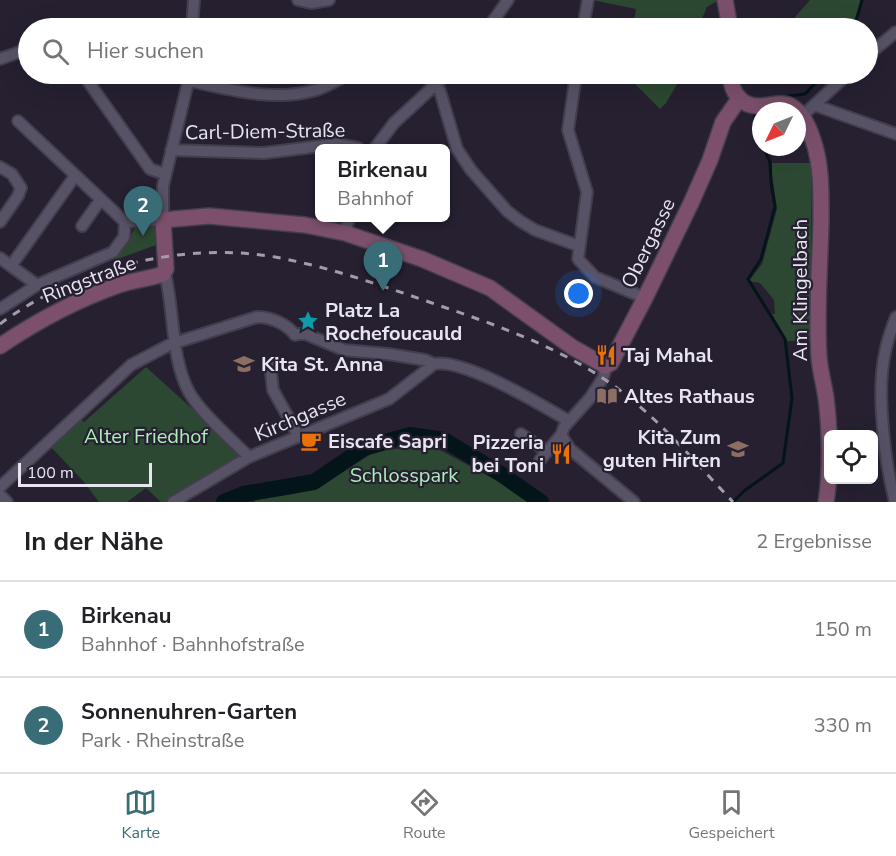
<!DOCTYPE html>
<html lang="de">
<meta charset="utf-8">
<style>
:root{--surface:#fff;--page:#f2f2f2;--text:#202124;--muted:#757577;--line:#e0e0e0;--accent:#386d78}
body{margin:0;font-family:"Nunito Sans",sans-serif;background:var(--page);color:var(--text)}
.controls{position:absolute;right:18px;bottom:18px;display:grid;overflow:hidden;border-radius:9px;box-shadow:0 6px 24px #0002}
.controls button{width:54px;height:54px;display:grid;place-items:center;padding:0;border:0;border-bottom:2px solid var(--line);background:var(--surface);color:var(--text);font:30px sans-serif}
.compass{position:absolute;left:752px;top:102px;width:54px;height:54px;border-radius:50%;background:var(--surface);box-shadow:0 6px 24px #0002;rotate:227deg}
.scale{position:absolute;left:18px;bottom:15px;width:134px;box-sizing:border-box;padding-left:6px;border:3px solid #e8e5f1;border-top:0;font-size:16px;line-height:21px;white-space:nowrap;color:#e8e5f1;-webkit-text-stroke:4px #262031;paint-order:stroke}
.you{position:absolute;left:579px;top:294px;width:21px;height:21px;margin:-15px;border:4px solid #fff;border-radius:50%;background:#1a73e8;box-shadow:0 0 0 9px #1a73e833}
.badge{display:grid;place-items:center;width:39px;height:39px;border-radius:50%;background:var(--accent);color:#fff;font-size:20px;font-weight:700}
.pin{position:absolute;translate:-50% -50px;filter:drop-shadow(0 2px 3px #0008)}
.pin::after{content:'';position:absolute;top:32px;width:21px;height:18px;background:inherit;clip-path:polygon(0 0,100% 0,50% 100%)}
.popup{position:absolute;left:315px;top:144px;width:135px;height:78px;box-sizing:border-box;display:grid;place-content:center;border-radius:9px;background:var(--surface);filter:drop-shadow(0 2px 4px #0005);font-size:20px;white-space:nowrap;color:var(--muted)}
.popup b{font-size:22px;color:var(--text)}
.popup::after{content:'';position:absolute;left:50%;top:100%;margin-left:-12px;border:12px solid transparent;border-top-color:var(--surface)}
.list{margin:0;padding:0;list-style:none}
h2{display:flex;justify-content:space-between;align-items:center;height:78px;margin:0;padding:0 24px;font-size:26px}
h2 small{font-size:20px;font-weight:400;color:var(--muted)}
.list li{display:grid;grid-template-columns:39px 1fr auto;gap:18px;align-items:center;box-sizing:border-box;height:96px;padding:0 24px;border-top:2px solid var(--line)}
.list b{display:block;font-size:22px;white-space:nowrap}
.list p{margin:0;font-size:20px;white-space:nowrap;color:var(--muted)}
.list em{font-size:20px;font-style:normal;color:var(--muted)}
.icon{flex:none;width:33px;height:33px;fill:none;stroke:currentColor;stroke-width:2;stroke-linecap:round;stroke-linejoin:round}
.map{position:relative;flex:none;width:896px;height:502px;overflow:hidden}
.search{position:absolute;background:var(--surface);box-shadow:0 6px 24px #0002;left:18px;right:18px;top:18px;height:66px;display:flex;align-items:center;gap:15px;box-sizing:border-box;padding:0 21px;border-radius:33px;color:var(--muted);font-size:22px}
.sheet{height:270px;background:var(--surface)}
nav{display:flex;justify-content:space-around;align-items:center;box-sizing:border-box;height:84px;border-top:2px solid var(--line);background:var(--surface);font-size:16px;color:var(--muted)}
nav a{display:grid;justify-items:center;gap:3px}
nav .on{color:var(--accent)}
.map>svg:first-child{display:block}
</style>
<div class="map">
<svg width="896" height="502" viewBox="0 0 896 502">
<rect width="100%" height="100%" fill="#262031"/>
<!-- green -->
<path fill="#2c4832" d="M592 0H719L707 7 698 28H633L636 9Z
M810 0H862L853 28H797L795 17Z
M625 74H683L666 103 660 109Z
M772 163H812L810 341H787L772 314H775L774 300 760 283 749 281 762 264 777 209 772 174Z
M155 224 156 245 115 260 136 227Z
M146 367 240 452 239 459 166 502H161L146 488 127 502H99L84 482 49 445 78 417 84 422Z
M414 447 440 450 520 493 528 500 526 502H255V500L293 494 314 488 329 481 376 451Z"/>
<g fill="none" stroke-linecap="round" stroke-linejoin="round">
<!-- stream -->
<path stroke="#031519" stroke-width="3" d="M854 28 862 0
M781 97 805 94 824 74
M756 109 755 120 761 143
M733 502 744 491 783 463 792 398 785 339 748 279 761 259 775 207 771 182 770 162 763 147"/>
<!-- river -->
<path stroke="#031519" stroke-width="16" d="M224 502 244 494 314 482 364 448 410 435 444 440 501 474 541 502"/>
<!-- street casing -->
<g stroke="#433e4d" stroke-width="14">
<path id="street" d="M298 0 311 3 329 0
M192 28 194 0
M488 28 508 0
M583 28 588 0
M868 55 896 32
M0 59 28 49
M83 74 150 169 165 174
M426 74 440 91 457 149 471 170 507 211 520 221 535 230 579 246
M576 74 568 130 587 192 578 259 595 277 645 298
M190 81C230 90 275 102 316 90 328 86 339 79 350 74
M814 105 896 134
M802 116 848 74
M18 121 125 222 163 220V186L190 74
M375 148 394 123 447 74
M171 150 264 153 337 144 358 148
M0 167 12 174 21 188 18 196 0 222
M82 226 101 199
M345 233 349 218
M0 258 37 285 113 252 124 237 125 222
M11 266 75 176
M165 273C174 309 171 359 189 392 201 413 231 439 249 457
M0 309 37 285
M270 364 273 390 298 435
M521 434 546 451
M561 435 570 449 634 502
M540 460 561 435 564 427 590 398 603 378 607 365
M0 487 131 365 171 344 257 317C271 317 287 324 295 335L303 333 344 350 388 354 425 360 434 364
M0 495 7 502
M173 502 249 457 389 399 434 364C464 358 541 405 569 421
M895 502C885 463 876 392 885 353 887 340 892 328 896 317"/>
</g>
<!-- secondary casing -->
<g stroke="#433e4d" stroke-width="18">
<path id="secondary" d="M725 0 730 28
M731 74C730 91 741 107 760 106 770 106 781 101 791 106 803 113 809 127 813 140 822 166 821 194 821 221 820 266 816 312 819 357 820 371 824 384 826 398 830 429 831 471 826 502
M0 346C37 321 76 300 119 285 133 280 149 279 163 274L166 269 163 220 209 216 305 225 345 233 422 259 490 288 572 347 602 364 605 366 611 363 645 298 692 201 710 160 723 122 739 99"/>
</g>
<!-- street -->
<use href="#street" stroke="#585266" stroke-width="10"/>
<!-- secondary -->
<use href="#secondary" stroke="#7c506c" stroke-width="15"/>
<!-- rail -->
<path stroke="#a19dab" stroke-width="3" stroke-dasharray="8 8" stroke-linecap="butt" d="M0 324C75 268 183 241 275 257 329 267 380 285 432 303 496 325 561 347 617 388 660 420 696 463 733 502"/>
</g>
<!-- icons -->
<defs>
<g id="sight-bare" transform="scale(1.62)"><path d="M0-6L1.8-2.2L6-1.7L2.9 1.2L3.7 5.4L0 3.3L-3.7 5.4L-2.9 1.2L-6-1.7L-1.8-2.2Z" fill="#0f9aa8" stroke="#262031" stroke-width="2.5" paint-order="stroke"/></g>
<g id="restaurant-bare" transform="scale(1.62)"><path d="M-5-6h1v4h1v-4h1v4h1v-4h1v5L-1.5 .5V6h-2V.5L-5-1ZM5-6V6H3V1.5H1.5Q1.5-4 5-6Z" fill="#e8710a" stroke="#262031" stroke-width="2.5" paint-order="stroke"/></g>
<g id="school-bare" transform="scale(1.62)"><path d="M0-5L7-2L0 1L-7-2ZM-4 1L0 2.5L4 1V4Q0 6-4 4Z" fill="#8d6e63" stroke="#262031" stroke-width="2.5" paint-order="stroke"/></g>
<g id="library-bare" transform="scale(1.62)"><path d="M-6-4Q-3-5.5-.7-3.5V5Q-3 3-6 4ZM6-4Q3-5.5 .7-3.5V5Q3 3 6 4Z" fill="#8d6e63" stroke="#262031" stroke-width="2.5" paint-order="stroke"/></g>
<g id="cafe-bare" transform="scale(1.62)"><path d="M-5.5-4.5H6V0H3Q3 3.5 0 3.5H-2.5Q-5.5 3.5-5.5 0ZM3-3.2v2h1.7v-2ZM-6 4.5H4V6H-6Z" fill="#e8710a" stroke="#262031" stroke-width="2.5" paint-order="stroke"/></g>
</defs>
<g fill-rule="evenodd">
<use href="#sight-bare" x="308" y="321"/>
<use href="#restaurant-bare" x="606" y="355"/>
<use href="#school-bare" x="244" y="364"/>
<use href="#library-bare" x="607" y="396"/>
<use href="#cafe-bare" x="311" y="441"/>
<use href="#school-bare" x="738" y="449"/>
<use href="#restaurant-bare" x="561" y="454"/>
</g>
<g text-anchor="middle" stroke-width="4.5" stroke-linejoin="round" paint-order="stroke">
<!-- street labels -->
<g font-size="20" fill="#e8e5f1" stroke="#262031">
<text transform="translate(265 131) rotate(-1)" y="7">Carl-Diem-Straße</text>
<text transform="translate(648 243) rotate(-64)" y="7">Obergasse</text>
<text transform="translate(89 279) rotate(-21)" y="7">Ringstraße</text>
<text transform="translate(800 290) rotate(-90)" y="7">Am Klingelbach</text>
<text transform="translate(300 416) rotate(-23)" y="7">Kirchgasse</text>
</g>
<!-- poi labels -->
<g font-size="20" font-weight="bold" fill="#e8e5f1" stroke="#262031" text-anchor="start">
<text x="325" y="317">Platz La<tspan x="325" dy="23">Rochefoucauld</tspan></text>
<text x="623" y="362">Taj Mahal</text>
<text x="261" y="371">Kita St. Anna</text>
<text x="624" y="403">Altes Rathaus</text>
<text x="721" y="444" text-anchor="end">Kita Zum<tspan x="721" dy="23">guten Hirten</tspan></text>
<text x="328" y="448">Eiscafe Sapri</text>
<text x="544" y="449" text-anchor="end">Pizzeria<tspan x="544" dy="23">bei Toni</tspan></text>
</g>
<!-- park labels -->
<g font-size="20" fill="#adedb9" stroke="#262031">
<text x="146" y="443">Alter Friedhof</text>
<text x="404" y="482">Schlosspark</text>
</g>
</g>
</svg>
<div class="controls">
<button><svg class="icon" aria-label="locate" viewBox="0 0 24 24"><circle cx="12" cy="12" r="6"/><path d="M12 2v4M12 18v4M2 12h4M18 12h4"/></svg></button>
</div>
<svg class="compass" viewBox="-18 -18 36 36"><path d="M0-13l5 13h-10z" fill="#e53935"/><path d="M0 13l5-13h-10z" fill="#757577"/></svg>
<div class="scale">100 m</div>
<div class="you"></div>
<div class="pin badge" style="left:383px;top:291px">1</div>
<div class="popup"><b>Birkenau</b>Bahnhof</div>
<div class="pin badge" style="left:143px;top:236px">2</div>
<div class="search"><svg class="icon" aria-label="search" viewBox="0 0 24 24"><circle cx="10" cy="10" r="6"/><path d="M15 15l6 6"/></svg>Hier suchen</div>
</div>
<section class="sheet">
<h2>In der Nähe<small>2 Ergebnisse</small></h2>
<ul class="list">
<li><span class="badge">1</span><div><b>Birkenau</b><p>Bahnhof · Bahnhofstraße</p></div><em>150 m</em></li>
<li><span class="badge">2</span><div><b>Sonnenuhren-Garten</b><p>Park · Rheinstraße</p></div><em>330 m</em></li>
</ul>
</section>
<nav>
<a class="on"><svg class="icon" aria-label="map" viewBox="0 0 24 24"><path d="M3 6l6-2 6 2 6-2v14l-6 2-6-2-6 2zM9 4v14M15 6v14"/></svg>Karte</a>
<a><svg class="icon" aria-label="directions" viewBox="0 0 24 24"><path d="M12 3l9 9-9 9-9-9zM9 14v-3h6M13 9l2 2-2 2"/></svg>Route</a>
<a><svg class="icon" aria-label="saved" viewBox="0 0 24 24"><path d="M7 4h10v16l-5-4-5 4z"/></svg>Gespeichert</a>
</nav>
